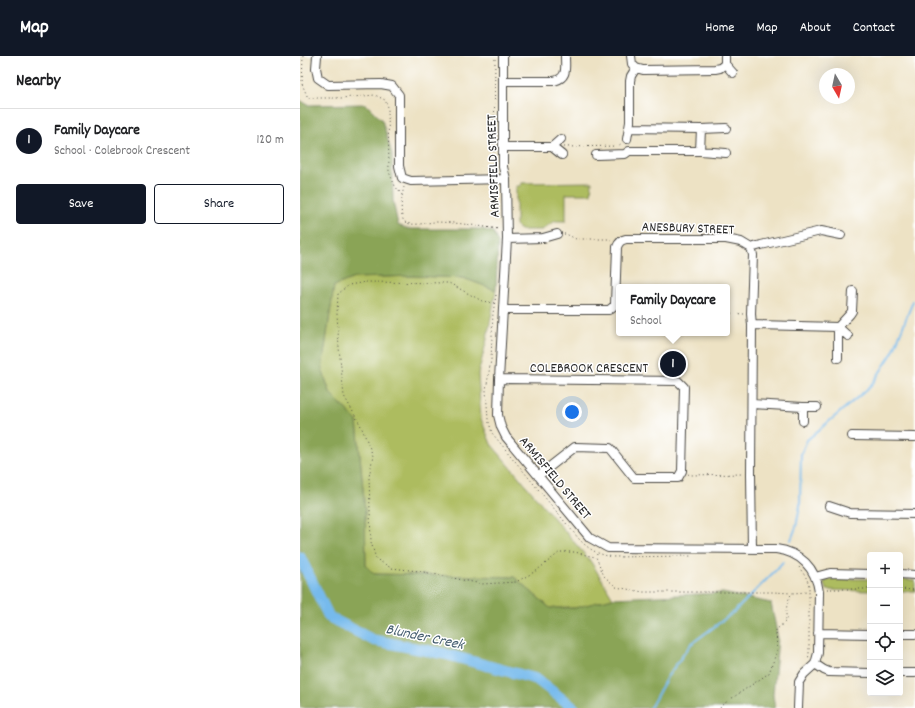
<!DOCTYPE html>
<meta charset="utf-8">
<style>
:root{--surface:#fff;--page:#f2f2f2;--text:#202124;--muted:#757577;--line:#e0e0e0;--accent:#111827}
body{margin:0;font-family:Dekko,sans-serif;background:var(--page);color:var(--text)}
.controls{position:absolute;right:12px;bottom:12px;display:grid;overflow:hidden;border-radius:4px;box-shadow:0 4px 16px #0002}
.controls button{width:36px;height:36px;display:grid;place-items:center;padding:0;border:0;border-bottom:1px solid var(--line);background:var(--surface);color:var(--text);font:20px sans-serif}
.compass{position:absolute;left:519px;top:12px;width:36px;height:36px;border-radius:50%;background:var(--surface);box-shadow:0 4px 16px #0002;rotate:171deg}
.you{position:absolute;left:272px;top:356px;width:14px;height:14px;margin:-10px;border:3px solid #fff;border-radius:50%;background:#1a73e8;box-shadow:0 0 0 6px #1a73e833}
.badge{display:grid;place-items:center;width:26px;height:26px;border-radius:50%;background:var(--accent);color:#fff;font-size:13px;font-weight:700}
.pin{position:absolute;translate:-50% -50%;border:2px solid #fff;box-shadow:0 1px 4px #0006}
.popup{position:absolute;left:316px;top:228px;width:114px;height:52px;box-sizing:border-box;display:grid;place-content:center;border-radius:4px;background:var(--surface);filter:drop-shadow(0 1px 3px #0005);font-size:13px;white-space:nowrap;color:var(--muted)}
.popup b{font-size:15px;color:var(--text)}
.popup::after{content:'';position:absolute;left:50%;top:100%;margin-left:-8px;border:8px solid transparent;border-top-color:var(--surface)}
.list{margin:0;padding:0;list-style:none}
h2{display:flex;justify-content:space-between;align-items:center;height:52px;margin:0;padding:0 16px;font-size:17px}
h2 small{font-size:13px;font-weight:400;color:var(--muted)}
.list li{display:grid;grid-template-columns:26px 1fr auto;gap:12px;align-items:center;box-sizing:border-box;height:64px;padding:0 16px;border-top:1px solid var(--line)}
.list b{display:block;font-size:15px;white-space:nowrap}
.list p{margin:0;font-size:13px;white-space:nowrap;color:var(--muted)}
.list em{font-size:13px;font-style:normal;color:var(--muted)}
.actions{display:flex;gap:8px;padding:12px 16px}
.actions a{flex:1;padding:9px 0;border:1px solid var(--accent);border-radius:4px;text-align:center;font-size:14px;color:var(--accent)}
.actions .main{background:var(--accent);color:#fff}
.icon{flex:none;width:22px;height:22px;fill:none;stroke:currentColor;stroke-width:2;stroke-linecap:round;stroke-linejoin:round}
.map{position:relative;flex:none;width:615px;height:652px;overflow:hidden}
header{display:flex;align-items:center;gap:24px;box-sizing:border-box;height:56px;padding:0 20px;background:var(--accent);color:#fff}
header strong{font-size:19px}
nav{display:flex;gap:22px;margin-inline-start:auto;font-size:14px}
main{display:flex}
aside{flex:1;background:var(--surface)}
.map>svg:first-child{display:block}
</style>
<header>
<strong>Map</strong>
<nav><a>Home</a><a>Map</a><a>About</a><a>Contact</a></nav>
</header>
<main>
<aside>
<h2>Nearby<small></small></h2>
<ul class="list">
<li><span class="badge">1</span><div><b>Family Daycare</b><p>School · Colebrook Crescent</p></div><em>120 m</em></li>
</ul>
<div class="actions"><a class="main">Save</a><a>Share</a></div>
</aside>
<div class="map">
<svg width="615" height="652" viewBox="0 0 615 652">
<rect width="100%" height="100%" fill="#fff"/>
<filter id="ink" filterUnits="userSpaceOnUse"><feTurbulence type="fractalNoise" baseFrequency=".025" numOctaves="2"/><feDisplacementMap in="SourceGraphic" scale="8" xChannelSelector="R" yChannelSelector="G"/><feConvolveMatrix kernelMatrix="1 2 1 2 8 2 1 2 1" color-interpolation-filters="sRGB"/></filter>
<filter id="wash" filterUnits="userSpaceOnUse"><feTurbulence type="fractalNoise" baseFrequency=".012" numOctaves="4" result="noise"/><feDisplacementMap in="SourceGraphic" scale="16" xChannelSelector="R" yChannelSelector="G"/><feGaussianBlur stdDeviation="0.9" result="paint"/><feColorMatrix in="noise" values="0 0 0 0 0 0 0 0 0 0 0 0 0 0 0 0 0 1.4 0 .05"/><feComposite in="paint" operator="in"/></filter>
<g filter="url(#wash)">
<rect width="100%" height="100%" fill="#ede2c4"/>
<!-- green -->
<path fill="#adbc5f" stroke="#6c7445" d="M292 126 291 138H266V165H254L242 174H221L217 171 216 168V130H221V127Z
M113 220 163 222 196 234 187 283 178 318 181 363 191 388 291 506 313 542 275 552H250L214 521 74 518 66 510 65 456 57 365 30 337 22 313 34 230 54 222Z
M531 523H570V535L527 534 524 529V526Z
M600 523 615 524V535H600Z"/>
<!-- forest -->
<path fill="#8aa456" stroke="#5a6840" d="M0 44 8 49 66 48 82 64 92 98 93 145 98 169 108 173H181L193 176 198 187 196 234 163 222 113 220 54 222 34 230 22 313 30 337 57 365 65 456 66 510 74 518 214 521 250 552H275L313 542 423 537 471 547 478 582 473 639 475 652H0Z"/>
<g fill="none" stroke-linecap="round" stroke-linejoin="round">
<!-- stream -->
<path stroke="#76baec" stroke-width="2" d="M491 484 496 471 500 450 501 398 507 384 571 330 593 296 613 245
M350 652 367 621 391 588 434 556 476 514 483 506"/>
<!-- river -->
<path stroke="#76baec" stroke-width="11" d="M0 501 29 561 73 584 145 598 236 623 274 652"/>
</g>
</g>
<g filter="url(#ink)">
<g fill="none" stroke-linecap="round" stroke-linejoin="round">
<!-- minor casing -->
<g stroke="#484642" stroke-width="10">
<path id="minor" d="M17 0 16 12 18 22 28 29 81 28 92 30 99 39V110L102 122 111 125 206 123
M203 0V111L206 123 207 183 199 323 198 359 201 371 206 381 290 482 308 492 476 493C500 496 516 512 519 536L518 597 515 608 504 618 499 626 498 652
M331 0 332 8 336 12
M425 0V8L433 17
M336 12 343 14 415 13 420 12 425 8
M203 25H254C268 22 265 12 265 0
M329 72 401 73
M426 72 401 73 400 95 426 97
M261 83 252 91 262 99
M327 83 330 66V25L331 20 336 12
M203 91H252
M296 99 325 98 329 95H400
M207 183 243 182 257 178
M451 192 461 189 521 175 541 179
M203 254H309L315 249 317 191C319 186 321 184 326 183H426L441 186 451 192 453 199 451 258 452 269 451 418 452 493
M452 269 538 271 548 280
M538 302V271L550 258 552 255 553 235
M199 323 378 325 384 331 382 415 378 422H334L310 392 275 391 238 420
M452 348 503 351V365
M503 351H517
M552 380 615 381
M529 450 550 457 615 458
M600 518 615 519
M515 521 530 517 570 518
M518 577 570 578
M600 578H615
M515 608 524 614 529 616 570 617
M600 617H615"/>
</g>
<!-- path -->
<path stroke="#484642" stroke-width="1" stroke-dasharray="1 3" stroke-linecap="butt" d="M3 0 2 28 8 42H41L75 39 85 44 88 51 89 116 95 130 102 139
M264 91 318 90 322 87
M194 116 195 0
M104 131C102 138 99 159 104 165 109 171 126 167 134 166 155 166 177 170 199 173
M264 178H266L276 183H308L311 184
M196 239 193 257 191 304 186 334 188 363 192 377 279 483C289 494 299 499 314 501L391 500
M194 247 182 245 149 227 66 226 49 229 38 238 37 258 39 292 44 340 61 370 73 400 69 421 71 486 76 503 91 512 119 515 182 528 216 526 236 515 260 496H275L290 500 296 501
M427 257 444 258
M388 418 390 419 443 418
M297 498 296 501 304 520 316 531 343 536H473L491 537
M499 511 507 523 509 530V599L508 603
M527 533H570
M600 533 615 534
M420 652 422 649 469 617 477 595 476 574 486 565C486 555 486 546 492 537L508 536"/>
<!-- minor -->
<use href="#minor" stroke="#fff" stroke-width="8"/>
</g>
</g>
<g text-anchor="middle" stroke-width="3" stroke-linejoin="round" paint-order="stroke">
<!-- street labels -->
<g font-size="14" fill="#2b2b2b" stroke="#fff">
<text transform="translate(192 110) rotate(-92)" y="5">ARMISFIELD STREET</text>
<text transform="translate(388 171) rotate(2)" y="5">ANESBURY STREET</text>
<text x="289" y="316">COLEBROOK CRESCENT</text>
<text transform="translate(256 421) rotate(50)" y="5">ARMISFIELD STREET</text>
</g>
<!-- water labels -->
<g font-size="15" font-style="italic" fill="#455d6f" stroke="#fff">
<text transform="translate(125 580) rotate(12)" y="5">Blunder Creek</text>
</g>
</g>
</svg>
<div class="controls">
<button>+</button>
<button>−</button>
<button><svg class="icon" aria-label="locate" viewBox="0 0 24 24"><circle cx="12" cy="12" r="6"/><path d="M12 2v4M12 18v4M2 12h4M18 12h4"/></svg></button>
<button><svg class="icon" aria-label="layers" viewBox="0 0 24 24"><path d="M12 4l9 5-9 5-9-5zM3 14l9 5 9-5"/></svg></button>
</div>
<svg class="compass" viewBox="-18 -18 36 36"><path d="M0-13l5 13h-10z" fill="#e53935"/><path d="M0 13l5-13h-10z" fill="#757577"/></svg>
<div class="you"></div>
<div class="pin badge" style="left:373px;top:308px">1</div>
<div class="popup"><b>Family Daycare</b>School</div>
</div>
</main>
